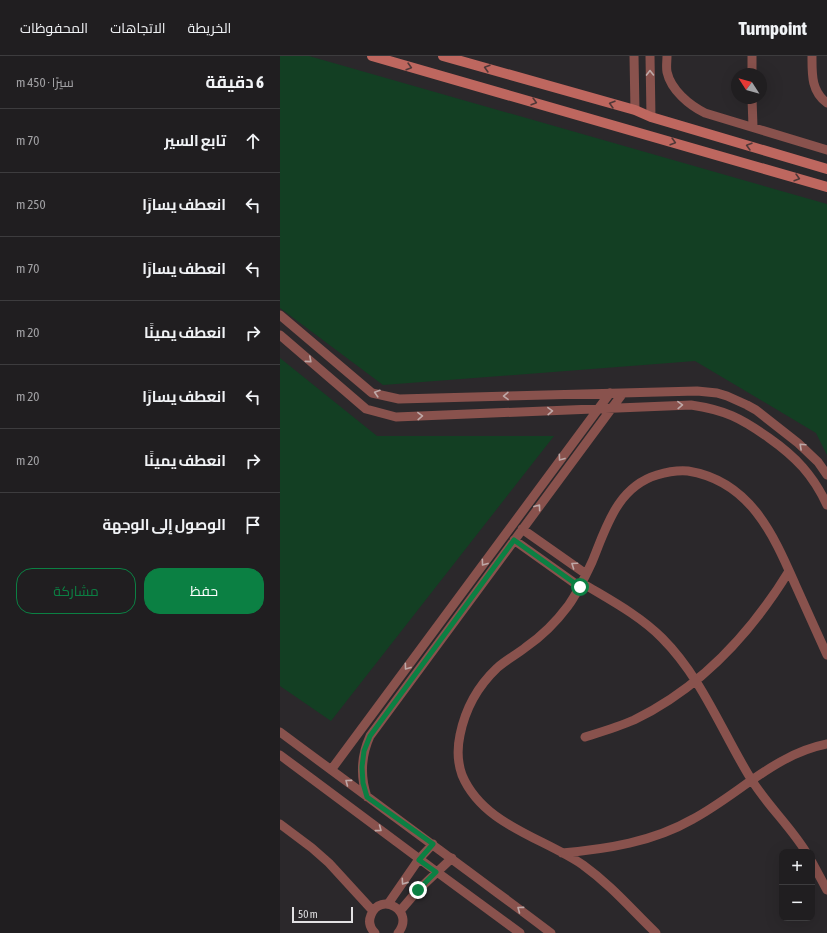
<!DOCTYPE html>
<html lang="ar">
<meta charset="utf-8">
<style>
:root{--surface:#201e20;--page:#2d2b2d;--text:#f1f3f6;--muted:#a2a2a5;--line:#3d3c3e;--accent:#0b8043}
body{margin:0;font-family:"Asap Condensed",Cairo,sans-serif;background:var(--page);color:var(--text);direction:rtl}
.controls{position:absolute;right:12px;bottom:12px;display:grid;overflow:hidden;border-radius:8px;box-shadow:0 4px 16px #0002}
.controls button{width:36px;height:36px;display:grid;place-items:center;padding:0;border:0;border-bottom:1px solid var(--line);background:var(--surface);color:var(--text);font:20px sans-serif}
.compass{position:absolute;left:451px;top:12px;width:36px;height:36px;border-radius:50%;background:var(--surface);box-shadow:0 4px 16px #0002;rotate:306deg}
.scale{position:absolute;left:12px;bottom:10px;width:61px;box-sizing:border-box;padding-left:4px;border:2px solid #e2e1e3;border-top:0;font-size:11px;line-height:14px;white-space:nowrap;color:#e2e1e3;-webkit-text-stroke:3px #2b282b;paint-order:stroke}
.stop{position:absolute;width:12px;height:12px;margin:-9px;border:3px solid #0b8043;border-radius:50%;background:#fff}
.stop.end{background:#0b8043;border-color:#fff;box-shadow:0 1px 4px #0008}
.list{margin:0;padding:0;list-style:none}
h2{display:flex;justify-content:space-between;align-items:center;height:52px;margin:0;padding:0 16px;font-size:17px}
h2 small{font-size:13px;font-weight:400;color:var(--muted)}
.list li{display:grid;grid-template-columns:26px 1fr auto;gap:12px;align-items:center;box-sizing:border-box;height:64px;padding:0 16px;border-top:1px solid var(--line)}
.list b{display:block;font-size:15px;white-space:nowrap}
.list em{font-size:13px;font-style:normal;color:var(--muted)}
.actions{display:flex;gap:8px;padding:12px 16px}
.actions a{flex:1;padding:9px 0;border:1px solid var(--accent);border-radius:16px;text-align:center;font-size:14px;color:var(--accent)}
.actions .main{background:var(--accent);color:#fff}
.icon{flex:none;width:22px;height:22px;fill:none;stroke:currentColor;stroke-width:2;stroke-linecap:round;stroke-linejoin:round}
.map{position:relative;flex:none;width:547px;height:877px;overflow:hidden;direction:ltr}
header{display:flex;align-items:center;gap:24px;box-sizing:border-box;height:56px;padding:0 20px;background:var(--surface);border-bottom:1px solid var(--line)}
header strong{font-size:19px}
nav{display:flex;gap:22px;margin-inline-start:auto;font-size:14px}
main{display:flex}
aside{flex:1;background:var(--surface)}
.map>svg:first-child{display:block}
</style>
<header>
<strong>Turnpoint</strong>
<nav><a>الخريطة</a><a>الاتجاهات</a><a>المحفوظات</a></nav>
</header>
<main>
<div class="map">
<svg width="547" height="877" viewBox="0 0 547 877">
<rect width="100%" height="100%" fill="#2b282b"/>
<!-- green -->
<path fill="#133f23" d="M0 0H29L547 148V399L536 377 415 305 103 329 0 252Z
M0 302 97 380H274L51 665 0 630Z"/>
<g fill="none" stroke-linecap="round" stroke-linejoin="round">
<!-- street -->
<path stroke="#89524d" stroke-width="9" d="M354 0 355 54
M370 0 371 61
M387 0C387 5 386 11 387 16 391 34 409 49 425 57L547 94
M472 0V18
M532 0C532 18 531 35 547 47
M472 42 473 71
M0 259 92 337 119 343 417 335 437 337 447 340 467 349 476 354 518 387 538 406 547 419
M0 279 86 353 116 361 411 349C445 354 461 362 489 382 516 401 533 419 547 449
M242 473 306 518
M234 484 300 531
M302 527C330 544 359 559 382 582 422 622 442 676 471 723 487 749 510 770 526 796
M0 676C90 743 181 809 271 877
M305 681C321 676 338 671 354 664 420 632 471 577 509 515
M0 699 157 816 240 877
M51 714 330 337
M87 741C80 720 81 700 90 680L343 337
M0 768 32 792 49 807 93 855
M282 797C327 793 373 786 413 763 458 739 495 698 547 688
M532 806 547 834
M108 848 139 803 153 788
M120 855 138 834 172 802
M95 877C90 872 88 866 91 859 100 835 136 855 118 877
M376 877C351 853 332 830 303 809 262 781 203 769 182 719 177 705 177 693 180 679 185 654 198 630 217 612 226 604 236 599 246 591 262 580 276 566 288 550 298 536 305 521 312 506 326 472 337 431 377 419 387 416 397 414 408 415 470 425 493 478 515 528 526 552 536 575 547 599"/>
<!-- secondary -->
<path stroke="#be675f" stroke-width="10" d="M92 0 547 131
M163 0 355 54 371 61 547 113"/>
</g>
<!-- one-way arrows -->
<defs><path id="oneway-chevron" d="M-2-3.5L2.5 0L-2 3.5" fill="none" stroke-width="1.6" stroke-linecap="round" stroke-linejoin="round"/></defs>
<g stroke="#503838">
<use href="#oneway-chevron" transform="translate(129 11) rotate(16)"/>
<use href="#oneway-chevron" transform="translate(207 12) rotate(-164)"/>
<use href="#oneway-chevron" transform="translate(254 46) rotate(16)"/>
<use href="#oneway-chevron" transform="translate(332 48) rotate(-164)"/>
<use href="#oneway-chevron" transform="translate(393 86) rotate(16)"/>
<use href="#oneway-chevron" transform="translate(469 90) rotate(-164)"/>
<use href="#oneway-chevron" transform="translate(517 122) rotate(16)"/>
</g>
<g stroke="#bea8a7">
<use href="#oneway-chevron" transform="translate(370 17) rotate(-91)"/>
<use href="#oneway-chevron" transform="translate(29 304) rotate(41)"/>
<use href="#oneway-chevron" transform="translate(97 337) rotate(-163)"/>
<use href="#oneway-chevron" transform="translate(226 340) rotate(179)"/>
<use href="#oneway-chevron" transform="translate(400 349) rotate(-2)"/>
<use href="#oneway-chevron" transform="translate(270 355) rotate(-2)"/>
<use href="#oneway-chevron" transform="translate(140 360) rotate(-2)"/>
<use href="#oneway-chevron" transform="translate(522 390) rotate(-137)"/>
<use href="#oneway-chevron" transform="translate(281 402) rotate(126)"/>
<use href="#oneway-chevron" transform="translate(258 451) rotate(-54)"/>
<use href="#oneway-chevron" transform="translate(204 507) rotate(126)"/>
<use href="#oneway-chevron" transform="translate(294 509) rotate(-145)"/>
<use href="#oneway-chevron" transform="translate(127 611) rotate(126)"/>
<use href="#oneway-chevron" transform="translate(68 726) rotate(-143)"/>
<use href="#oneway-chevron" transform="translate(99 773) rotate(37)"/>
<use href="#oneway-chevron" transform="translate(124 826) rotate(125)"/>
<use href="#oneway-chevron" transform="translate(240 853) rotate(-143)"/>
</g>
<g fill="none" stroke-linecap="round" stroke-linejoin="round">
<!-- route -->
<path stroke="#0b8043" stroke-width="5" d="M138 834 156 816 139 804 153 788 87 741 83 727 82 711 84 695 90 680 234 484 300 531"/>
</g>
</svg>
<div class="controls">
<button>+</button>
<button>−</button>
</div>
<svg class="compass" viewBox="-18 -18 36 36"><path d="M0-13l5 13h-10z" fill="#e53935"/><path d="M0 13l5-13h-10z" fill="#a2a2a5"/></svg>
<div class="scale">50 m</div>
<div class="stop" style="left:300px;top:531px"></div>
<div class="stop end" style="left:138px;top:834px"></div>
</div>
<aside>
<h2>6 دقيقة<small>سيرًا · 450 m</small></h2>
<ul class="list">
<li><svg class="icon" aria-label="ahead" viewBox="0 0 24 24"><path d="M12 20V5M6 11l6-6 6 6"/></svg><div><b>تابع السير</b></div><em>70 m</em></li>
<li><svg class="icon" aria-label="left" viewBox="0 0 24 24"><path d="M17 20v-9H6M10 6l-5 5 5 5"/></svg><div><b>انعطف يسارًا</b></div><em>250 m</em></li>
<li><svg class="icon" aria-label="left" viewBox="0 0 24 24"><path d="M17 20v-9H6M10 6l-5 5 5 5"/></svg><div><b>انعطف يسارًا</b></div><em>70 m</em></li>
<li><svg class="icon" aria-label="right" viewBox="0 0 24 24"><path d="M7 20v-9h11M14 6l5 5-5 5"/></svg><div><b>انعطف يمينًا</b></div><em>20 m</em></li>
<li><svg class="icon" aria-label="left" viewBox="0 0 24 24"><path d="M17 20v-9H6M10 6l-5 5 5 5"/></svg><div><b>انعطف يسارًا</b></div><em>20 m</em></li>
<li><svg class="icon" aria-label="right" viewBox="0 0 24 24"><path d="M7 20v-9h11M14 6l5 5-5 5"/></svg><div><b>انعطف يمينًا</b></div><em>20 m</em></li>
<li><svg class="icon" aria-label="arrive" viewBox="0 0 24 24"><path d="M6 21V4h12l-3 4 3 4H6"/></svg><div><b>الوصول إلى الوجهة</b></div></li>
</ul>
<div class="actions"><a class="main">حفظ</a><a>مشاركة</a></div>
</aside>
</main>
